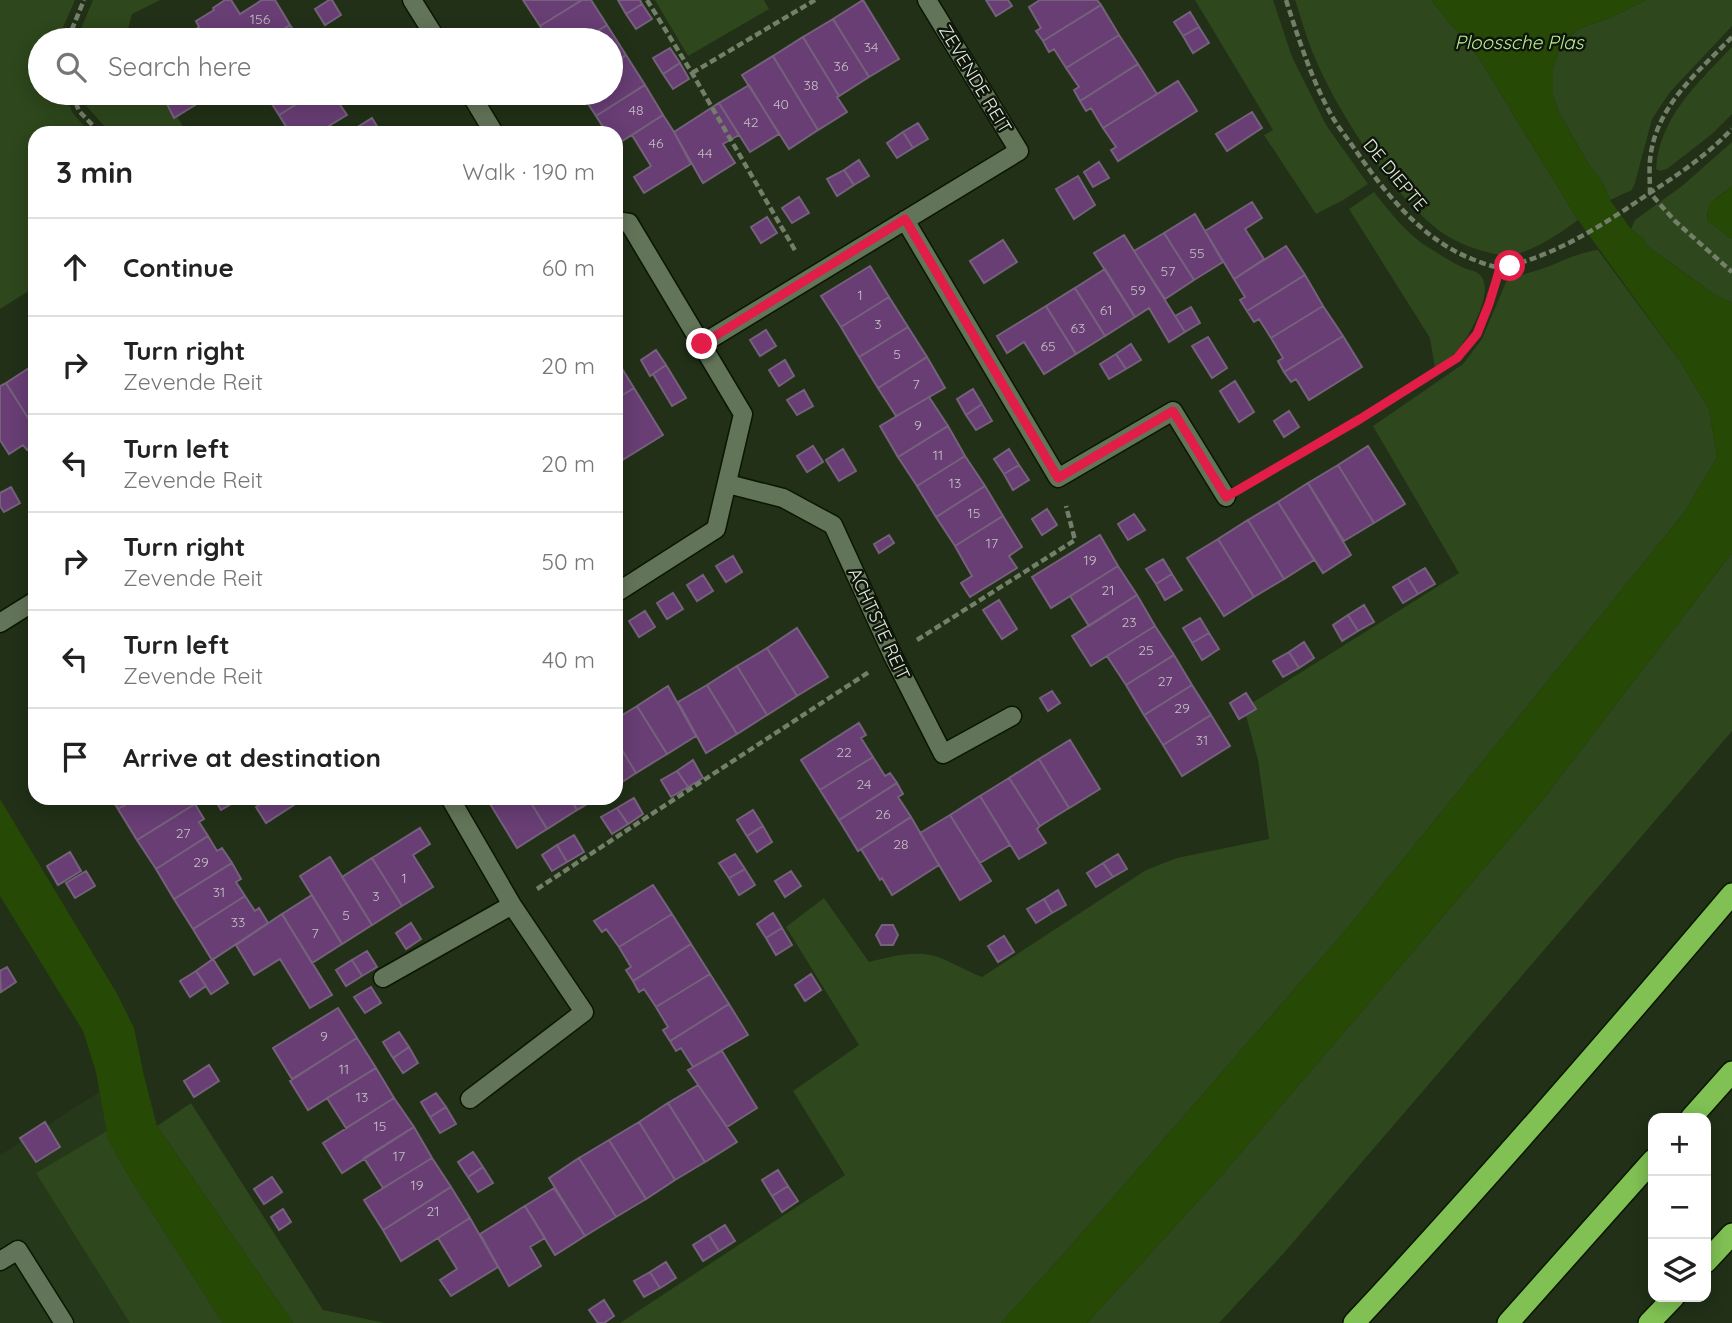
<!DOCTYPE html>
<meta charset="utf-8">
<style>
:root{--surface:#fff;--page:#f2f2f2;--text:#222;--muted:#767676;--line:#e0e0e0}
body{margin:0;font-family:Quicksand,sans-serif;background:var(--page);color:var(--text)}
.controls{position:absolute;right:21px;bottom:21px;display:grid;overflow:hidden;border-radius:14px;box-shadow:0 4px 18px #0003}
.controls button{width:63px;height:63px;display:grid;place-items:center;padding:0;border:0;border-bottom:2px solid var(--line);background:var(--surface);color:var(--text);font:35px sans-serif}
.stop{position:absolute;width:21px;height:21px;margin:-16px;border:5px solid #e11d48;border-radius:50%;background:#fff}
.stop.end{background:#e11d48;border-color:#fff;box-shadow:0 2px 7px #0008}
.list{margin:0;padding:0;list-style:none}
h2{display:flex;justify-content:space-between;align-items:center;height:91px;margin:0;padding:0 28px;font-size:30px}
h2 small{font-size:23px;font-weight:400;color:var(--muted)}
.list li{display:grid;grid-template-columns:46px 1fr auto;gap:21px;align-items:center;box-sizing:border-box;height:98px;padding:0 28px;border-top:2px solid var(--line)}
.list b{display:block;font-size:26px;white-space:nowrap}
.list p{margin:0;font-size:23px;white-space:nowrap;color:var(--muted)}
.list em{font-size:23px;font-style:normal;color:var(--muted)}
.icon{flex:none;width:38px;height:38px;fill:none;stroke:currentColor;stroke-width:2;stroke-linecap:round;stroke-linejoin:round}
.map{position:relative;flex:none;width:1732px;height:1323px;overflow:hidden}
.search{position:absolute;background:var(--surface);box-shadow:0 4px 18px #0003;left:28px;top:28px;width:595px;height:77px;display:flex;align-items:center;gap:18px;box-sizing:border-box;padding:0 24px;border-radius:38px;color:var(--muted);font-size:26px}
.panel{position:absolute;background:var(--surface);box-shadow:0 4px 18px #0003;left:28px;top:126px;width:595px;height:679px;border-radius:21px}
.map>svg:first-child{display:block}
</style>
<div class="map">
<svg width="1732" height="1323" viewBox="0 0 1732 1323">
<rect width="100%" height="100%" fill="#213017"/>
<!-- built -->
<path fill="#253819" d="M118 1080 264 1323H0V1155Z"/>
<!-- green -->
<path fill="#2e471c" d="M0 0H75L61 32 60 40H40V93H65L72 112 90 133H35V287L0 309Z
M93 0H160L132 14 125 40H78V36Z
M655 0H764L769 9 688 56Z
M1195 0H1273L1292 57 1326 125 1368 184 1343 200 1316 214 1264 135 1273 130Z
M1295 0H1431L1479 58 1578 220C1562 232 1527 256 1507 255 1486 255 1453 242 1437 229 1386 187 1337 112 1312 51 1305 34 1301 17 1295 0Z
M1646 0H1732V26L1670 92 1652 119 1635 183 1632 190 1610 200 1604 185 1590 166 1559 113 1553 95V69L1562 42 1580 28 1612 17Z
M1732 47V114L1712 134 1667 169 1660 171 1656 169C1659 117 1699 82 1732 47Z
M82 93H155L173 110 187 133H111L87 107Z
M1732 142V186C1719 197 1707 202 1707 220L1732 239V304L1727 300 1718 297 1646 245 1644 239 1631 229 1635 220 1682 186Z
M1374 192C1390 212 1408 236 1431 249 1442 256 1453 263 1464 268 1469 270 1476 271 1479 274 1498 289 1466 344 1452 356 1447 360 1440 364 1435 368L1430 338 1349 209Z
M1598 250 1680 361 1709 409 1717 457 1684 513 1345 931 1069 1248 1001 1323H620L845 1175 793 1091 859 1045 786 927 824 898 869 962C888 957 911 951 930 955 946 958 966 971 982 977L1146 870 1177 858 1269 839 1258 760 1244 708 1459 573 1373 426 1463 364 1482 339 1506 282C1517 275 1531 273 1544 268 1564 261 1576 253 1598 250Z
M1732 553V731L1283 1254 1219 1323H1087L1220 1177 1541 802Z
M191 1103 323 1310 385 1323H293L157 1126Z
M107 1131 108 1139 126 1172 223 1323H130L36 1173Z"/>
<!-- water -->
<path fill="#264906" d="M1431 0H1646L1612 17 1580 28 1562 42 1553 69V95L1559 113 1590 166 1604 185 1610 200 1631 229 1644 239 1646 245 1718 297 1727 300 1732 304V553L1541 802 1220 1177 1087 1323H1001L1069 1248 1345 931 1684 513 1717 457 1709 409 1680 361 1578 220 1479 58Z
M1732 186V239L1707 220 1709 205Z
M0 799 116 992 134 1028 144 1076 157 1126 293 1323H223L126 1172 108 1139 96 1072 83 1031 0 896Z"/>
<!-- building -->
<path fill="#683e75" stroke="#75617b" stroke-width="2" d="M225 0H231L240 14 262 0H275L290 25 266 40H201L195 30 199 27 196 21 214 10 213 8Z
M329 0H332L341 15 325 25 315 9Z
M523 0H582L540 26Z
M582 0H591L607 25 584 40H549L540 26Z
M618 0H640L642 4 626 14Z
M863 0 899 59 869 77 833 19Z
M986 0H1008L1012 6 996 16Z
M1040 0H1097L1101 5 1043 41 1036 31 1041 28 1029 7Z
M642 4 652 19 636 29 626 14Z
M1101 5 1119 35 1066 68 1054 49 1049 52 1043 41Z
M1190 12 1199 27 1183 36 1174 22Z
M833 19 869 77 839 96 803 37Z
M290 25 300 40H266Z
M607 25 626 55 611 65V40H584Z
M1199 27 1209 43 1193 53 1183 36Z
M1119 35 1138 64 1080 101 1074 90 1079 87 1066 68Z
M803 37 839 96 837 97 847 112 818 130 773 56Z
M670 48 680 63 663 74 653 58Z
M626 55 645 85 596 116 581 93H611V65Z
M773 56 818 130 789 149 742 75Z
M680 63 689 79 673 89 663 74Z
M1138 64 1157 94 1103 128 1091 108 1086 111 1080 101Z
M1178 81 1197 111 1118 161 1111 150 1116 147 1103 128Z
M645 85 663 115 616 145V133H607L596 116Z
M749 85 779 134 750 152 719 103Z
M181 93H194L200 102 174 118 166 102Z
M265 93H314L279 115Z
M314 93H332L347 115 317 133H290L279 115Z
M719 103 739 135 723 144 735 163 703 183 674 132Z
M1252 112 1262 128 1227 151 1216 134Z
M663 115 674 132 691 164 644 193 634 177 651 166 632 135Z
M372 118 381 133H359L356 128Z
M918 123 928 139 913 148 903 132Z
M903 132 913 148 897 158 887 143Z
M859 160 869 176 854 185 844 170Z
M1099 162 1109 178 1093 187 1084 172Z
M844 170 854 185 837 196 827 179Z
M1078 176 1095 205 1074 219 1056 189Z
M799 197 809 213 792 223 782 208Z
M1252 202 1262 218 1245 229 1264 259 1234 279 1205 231Z
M1195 214 1223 262 1194 280 1164 233Z
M767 217 777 233 761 243 751 227Z
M1164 233 1194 280 1165 299 1134 251Z
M1124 235 1185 332 1169 342 1149 308 1135 317 1094 253Z
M1003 240 1017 262 984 283 970 261Z
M1286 246 1305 275 1247 311 1240 300 1245 297 1234 279Z
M870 266 889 297 841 327 821 296Z
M1105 269 1135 317 1105 336 1075 288Z
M1305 275 1323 306 1271 338 1259 319 1254 322 1247 311Z
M1075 288 1105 336 1076 354 1046 306Z
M889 297 908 327 859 357 841 327Z
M1046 306 1076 354 1044 374 1024 342 1007 353 997 336Z
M1323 306 1343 336 1284 372 1278 361 1283 358 1271 338Z
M1191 307 1200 323 1185 332 1175 316Z
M908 327 927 357 878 388 859 357Z
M766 330 776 346 760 356 750 340Z
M1343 336 1362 367 1309 400 1296 379 1291 382 1284 372Z
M1208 337 1227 368 1212 378 1192 346Z
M1131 344 1141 360 1126 369 1116 354Z
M656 350 666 365 650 376 641 360Z
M1116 354 1126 369 1109 379 1100 364Z
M927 357 945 388 896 416 878 388Z
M616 359 634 388 616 399Z
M785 360 794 376 779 386 769 370Z
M35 364V429L6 383Z
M666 365 686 398 672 406 653 374Z
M1235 381 1254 412 1239 422 1220 391Z
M6 383 35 429V445L27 450 23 445 9 454 0 440V386Z
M634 388 663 435 616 464V399Z
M973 389 982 404 966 415 957 399Z
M804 390 813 406 797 415 787 400Z
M929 397 948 426 898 457 880 426Z
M982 404 992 421 976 430 966 415Z
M1289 411 1299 427 1284 437 1274 421Z
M948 426 965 456 917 486 898 457Z
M813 446 823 462 807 472 797 456Z
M1368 446 1405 504 1374 523 1338 465Z
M843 449 856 471 839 481 826 460Z
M1009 449 1019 465 1004 474 994 459Z
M965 456 985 486 936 517 917 486Z
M1019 465 1029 480 1013 490 1004 474Z
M1338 465 1374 523 1344 541 1308 483Z
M1308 483 1351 555 1323 573 1278 502Z
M985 486 1003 516 955 546 936 517Z
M11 487 20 503 4 512 0 506V493Z
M1278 502 1314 560 1284 579 1248 520Z
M1047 509 1057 525 1042 535 1032 519Z
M1134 514 1145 530 1128 540 1118 524Z
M1003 516 1022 547 1009 556 1017 568 970 597 961 583 972 576 955 546Z
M1248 520 1284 579 1254 597 1218 539Z
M889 535 894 543 879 553 874 544Z
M1100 535 1118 566 1051 608 1032 577Z
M1218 539 1254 597 1224 616 1187 558Z
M733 556 742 572 726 582 716 566Z
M1163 559 1172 574 1156 584 1146 569Z
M1118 566 1137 595 1089 626 1070 596Z
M1425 568 1435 584 1418 594 1408 578Z
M1172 574 1182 590 1165 600 1156 584Z
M703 575 713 591 697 601 687 585Z
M1408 578 1418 594 1403 603 1393 587Z
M673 593 683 609 667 619 657 603Z
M1137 595 1155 626 1091 666 1072 636Z
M999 600 1017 629 1002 639 983 610Z
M1364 605 1374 622 1358 631 1348 615Z
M645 611 655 627 639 637 629 621Z
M1348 615 1358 631 1342 641 1333 625Z
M1200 618 1209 633 1192 643 1183 628Z
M1155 626 1174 655 1126 685 1107 656Z
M797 628 828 677 797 696 767 648Z
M1209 633 1219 649 1202 660 1192 643Z
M1304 642 1314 658 1299 668 1289 652Z
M767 648 797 696 767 715 737 666Z
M1289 652 1299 668 1283 677 1273 661Z
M1174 655 1192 685 1144 715 1126 685Z
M737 666 767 715 737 734 707 685Z
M707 685 737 734 706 753 678 702Z
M1192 685 1211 715 1163 745 1144 715Z
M668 686 696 736 667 754 637 706Z
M1052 691 1060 703 1048 711 1040 698Z
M1246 693 1256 709 1239 719 1230 703Z
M637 706 667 754 636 773 616 740V719Z
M1211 715 1230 746 1182 776 1163 745Z
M859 723 866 735 861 738 873 757 820 790 801 760Z
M616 740 636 773 616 786Z
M1070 740 1100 789 1069 808 1039 759Z
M873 757 885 776 890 773 897 783 839 820 820 790Z
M1039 759 1069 808 1040 826 1009 778Z
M693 760 703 778 688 787 677 771Z
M677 771 688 787 671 797 661 780Z
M1009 778 1040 826 1037 829 1046 843 1019 859 980 796Z
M897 783 903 794 898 797 911 817 858 851 839 820Z
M980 796 1010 845 980 863 950 815Z
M111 798H137L118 809Z
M137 798H191L195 804 137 840 118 809Z
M214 798H236L238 800 221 810Z
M270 798H294L297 803 266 823 256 807Z
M488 798H528L547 829 517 848 487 799Z
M528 798H570L577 810 547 829Z
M570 798H597L577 810Z
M634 798 643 814 628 824 617 808Z
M195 804 204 819 199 822 208 836 156 869 137 840Z
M617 808 628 824 612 834 601 817Z
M753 810 763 826 747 836 737 820Z
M950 815 991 881 960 900 920 833Z
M911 817 939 865 892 895 882 878 880 880 861 849Z
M763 826 772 842 757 852 747 836Z
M420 828 430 844 413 855 433 887 402 906 372 858Z
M574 835 584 852 567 862 557 845Z
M208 836 217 851 222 848 232 863 174 899 156 869Z
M557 845 567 862 552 871 542 855Z
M70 852 81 871 58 885 47 866Z
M735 854 745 869 729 878 719 863Z
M1118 854 1127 869 1113 877 1103 863Z
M330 857 372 925 342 944 300 876Z
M372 858 402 906 372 925 342 877Z
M232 863 241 879 236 882 245 896 193 929 174 899Z
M1103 863 1113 877 1096 887 1087 873Z
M745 869 755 885 739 895 729 878Z
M86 871 95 886 75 898 66 883Z
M791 871 801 886 785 897 775 881Z
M653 885 672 914 619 947 606 929 602 932 594 921Z
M1058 890 1066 905 1052 913 1044 899Z
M312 895 342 944 312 963 282 914Z
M245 896 255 911 259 908 268 923 212 960 193 929Z
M1044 899 1052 913 1036 923 1027 909Z
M773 913 782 928 766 938 757 924Z
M282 914 332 995 310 1008 280 959 254 975 236 945Z
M672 914 691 944 633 981 626 970 631 967 619 947Z
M411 923 421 939 406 949 396 933Z
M882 925H893L898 935 893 945H881L876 935Z
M782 928 792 945 776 955 766 938Z
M1004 936 1014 952 998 962 988 946Z
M691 944 710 974 656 1007 644 989 639 992 633 981Z
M367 951 377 967 362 976 352 960Z
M213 959 228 983 211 994 196 971Z
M352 960 362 976 346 986 336 970Z
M7 967 16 982 1 992 0 971Z
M196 971 206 986 190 997 180 981Z
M710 974 729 1004 670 1041 663 1030 668 1027 656 1007Z
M811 974 821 990 805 1001 795 985Z
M371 987 381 1003 365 1013 354 997Z
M729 1004 748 1035 693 1067 681 1048 676 1051 670 1041Z
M338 1008 357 1038 292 1079 273 1048Z
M399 1032 409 1047 393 1058 383 1042Z
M357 1038 376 1068 308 1110 290 1081Z
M409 1047 418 1063 403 1073 393 1058Z
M722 1051 757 1108 727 1127 688 1070Z
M209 1065 219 1081 194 1097 184 1081Z
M376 1068 394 1098 346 1128 327 1098Z
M698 1085 737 1142 705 1162 668 1103Z
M436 1093 446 1107 430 1117 421 1102Z
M394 1098 414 1127 342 1173 323 1143Z
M668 1103 705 1162 675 1180 639 1122Z
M446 1107 456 1124 440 1133 430 1117Z
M45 1122 60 1147 36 1162 20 1138Z
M639 1122 675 1180 646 1199 609 1140Z
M414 1127 432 1158 383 1188 364 1158Z
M609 1140 646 1199 616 1217 579 1158Z
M473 1152 483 1167 468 1177 458 1162Z
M432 1158 451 1187 383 1230 364 1200Z
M579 1158 616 1217 585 1236 549 1178Z
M483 1167 493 1183 478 1192 468 1177Z
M778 1170 788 1186 772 1196 762 1180Z
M272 1177 282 1192 264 1204 254 1189Z
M788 1186 798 1201 782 1212 772 1196Z
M451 1187 470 1218 401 1261 383 1230Z
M554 1188 585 1236 555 1255 525 1206Z
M525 1206 545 1238 530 1247 541 1266 509 1286 480 1234Z
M283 1209 291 1222 279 1230 271 1217Z
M470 1218 498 1267 451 1296 440 1280 457 1269 438 1238Z
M725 1225 735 1241 719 1251 709 1235Z
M709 1235 719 1251 703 1261 693 1245Z
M666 1262 676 1278 660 1288 650 1272Z
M650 1272 660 1288 644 1297 634 1281Z
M604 1300 614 1316 604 1323H598L589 1310Z"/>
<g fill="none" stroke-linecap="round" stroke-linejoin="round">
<!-- minor casing -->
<g stroke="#0a1702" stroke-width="21">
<path id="minor" d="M412 0 437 40
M470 93 494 133
M905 220 1058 478 1173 411 1226 497
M616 221 629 223 743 414 716 529 616 593
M702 344 1019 151 927 0
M728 484 783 498 833 525 893 656 943 754 1012 716
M0 623 35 601
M450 798 512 905 584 1012 470 1099
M383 978 512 905
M0 1261 18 1250 64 1323"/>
</g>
<!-- motorway casing -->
<g stroke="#0a1702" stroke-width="24">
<path id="motorway" d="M1691 1118 1732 1072
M1706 1262 1732 1234
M1354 1323C1484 1184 1609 1039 1732 894
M1508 1323 1653 1160
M1649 1323 1674 1297"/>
</g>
<!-- path -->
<path stroke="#727f69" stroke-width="4.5" stroke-dasharray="7 3.5" stroke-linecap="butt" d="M647 0 692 73 796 252
M1286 0C1299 40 1312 81 1333 118 1339 128 1347 138 1354 148 1385 193 1421 239 1472 259 1480 262 1489 266 1497 267 1506 269 1515 265 1523 262 1569 247 1609 221 1648 194 1678 175 1707 155 1732 129
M1732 37C1697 73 1655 107 1650 160 1649 171 1650 182 1650 193L1675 221 1732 272
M70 40V34L84 0
M692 73 815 0
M72 93 79 111 100 133
M1251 483 1361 419 1457 358 1477 335 1489 304 1500 268
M917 640 1075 540 1066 506
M537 889 869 672"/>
<!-- minor -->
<use href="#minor" stroke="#637559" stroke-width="18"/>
<!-- motorway -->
<use href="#motorway" stroke="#81c154" stroke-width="21"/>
</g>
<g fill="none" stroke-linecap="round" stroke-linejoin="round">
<!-- route -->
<path stroke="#e11d48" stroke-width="9" d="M702 344 905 219 1058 478 1173 411 1226 497 1360 419 1457 358 1477 334 1489 304 1500 268 1510 266"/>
</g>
<g text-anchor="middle" stroke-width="5" stroke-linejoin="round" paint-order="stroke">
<!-- number labels -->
<g font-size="14" fill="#c4c0c2">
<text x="260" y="24">156</text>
<text x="871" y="52">34</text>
<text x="841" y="71">36</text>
<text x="811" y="90">38</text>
<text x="781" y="109">40</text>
<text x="636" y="115">48</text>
<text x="751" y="127">42</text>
<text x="656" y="148">46</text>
<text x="705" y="158">44</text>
<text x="1197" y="258">55</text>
<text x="1168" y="276">57</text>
<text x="1138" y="295">59</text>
<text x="860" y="300">1</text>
<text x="1106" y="315">61</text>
<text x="878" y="329">3</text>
<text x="1078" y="333">63</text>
<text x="1048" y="351">65</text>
<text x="897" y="359">5</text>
<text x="916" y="389">7</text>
<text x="918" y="430">9</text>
<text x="938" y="460">11</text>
<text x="955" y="488">13</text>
<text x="974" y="518">15</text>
<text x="992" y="548">17</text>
<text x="1090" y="565">19</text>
<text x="1108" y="595">21</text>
<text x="1129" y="627">23</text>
<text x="1146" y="655">25</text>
<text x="1165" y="686">27</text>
<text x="1182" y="713">29</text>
<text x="1202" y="745">31</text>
<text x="844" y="757">22</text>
<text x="864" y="789">24</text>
<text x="883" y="819">26</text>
<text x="183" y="838">27</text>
<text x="901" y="849">28</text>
<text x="201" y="867">29</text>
<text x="404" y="883">1</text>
<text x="219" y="897">31</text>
<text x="376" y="901">3</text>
<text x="346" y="920">5</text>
<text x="238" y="927">33</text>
<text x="315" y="938">7</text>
<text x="324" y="1041">9</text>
<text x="344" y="1074">11</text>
<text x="362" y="1102">13</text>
<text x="380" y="1131">15</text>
<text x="399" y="1161">17</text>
<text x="417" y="1190">19</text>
<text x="433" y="1216">21</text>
</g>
<!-- street labels -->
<g font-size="18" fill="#e2ecdc" stroke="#0f150b">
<text transform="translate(975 79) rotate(59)" y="6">ZEVENDE REIT</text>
<text transform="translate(1395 175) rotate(50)" y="6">DE DIEPTE</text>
<text transform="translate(879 624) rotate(65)" y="6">ACHTSTE REIT</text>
</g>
<!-- water labels -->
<g font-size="19" font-style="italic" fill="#b6ed94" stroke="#0f150b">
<text x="1519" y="49">Ploossche Plas</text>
</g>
</g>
</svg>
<div class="controls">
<button>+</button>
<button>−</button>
<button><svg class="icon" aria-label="layers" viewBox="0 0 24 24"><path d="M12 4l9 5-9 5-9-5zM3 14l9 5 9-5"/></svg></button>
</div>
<div class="stop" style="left:1510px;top:266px"></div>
<div class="stop end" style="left:702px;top:344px"></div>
<div class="search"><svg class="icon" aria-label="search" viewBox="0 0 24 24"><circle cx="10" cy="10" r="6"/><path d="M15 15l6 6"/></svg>Search here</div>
<section class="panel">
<h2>3 min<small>Walk · 190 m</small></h2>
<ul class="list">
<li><svg class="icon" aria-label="ahead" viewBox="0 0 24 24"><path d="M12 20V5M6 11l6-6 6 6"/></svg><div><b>Continue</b></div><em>60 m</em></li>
<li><svg class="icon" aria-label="right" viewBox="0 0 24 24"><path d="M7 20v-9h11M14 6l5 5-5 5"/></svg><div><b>Turn right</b><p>Zevende Reit</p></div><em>20 m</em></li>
<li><svg class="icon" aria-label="left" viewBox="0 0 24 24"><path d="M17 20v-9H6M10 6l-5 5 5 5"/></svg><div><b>Turn left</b><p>Zevende Reit</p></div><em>20 m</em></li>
<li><svg class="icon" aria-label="right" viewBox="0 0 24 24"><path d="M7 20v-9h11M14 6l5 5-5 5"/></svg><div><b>Turn right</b><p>Zevende Reit</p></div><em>50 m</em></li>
<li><svg class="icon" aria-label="left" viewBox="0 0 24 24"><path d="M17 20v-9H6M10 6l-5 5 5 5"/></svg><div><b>Turn left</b><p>Zevende Reit</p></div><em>40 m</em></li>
<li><svg class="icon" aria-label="arrive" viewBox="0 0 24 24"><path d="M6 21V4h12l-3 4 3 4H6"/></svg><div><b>Arrive at destination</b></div></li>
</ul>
</section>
</div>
